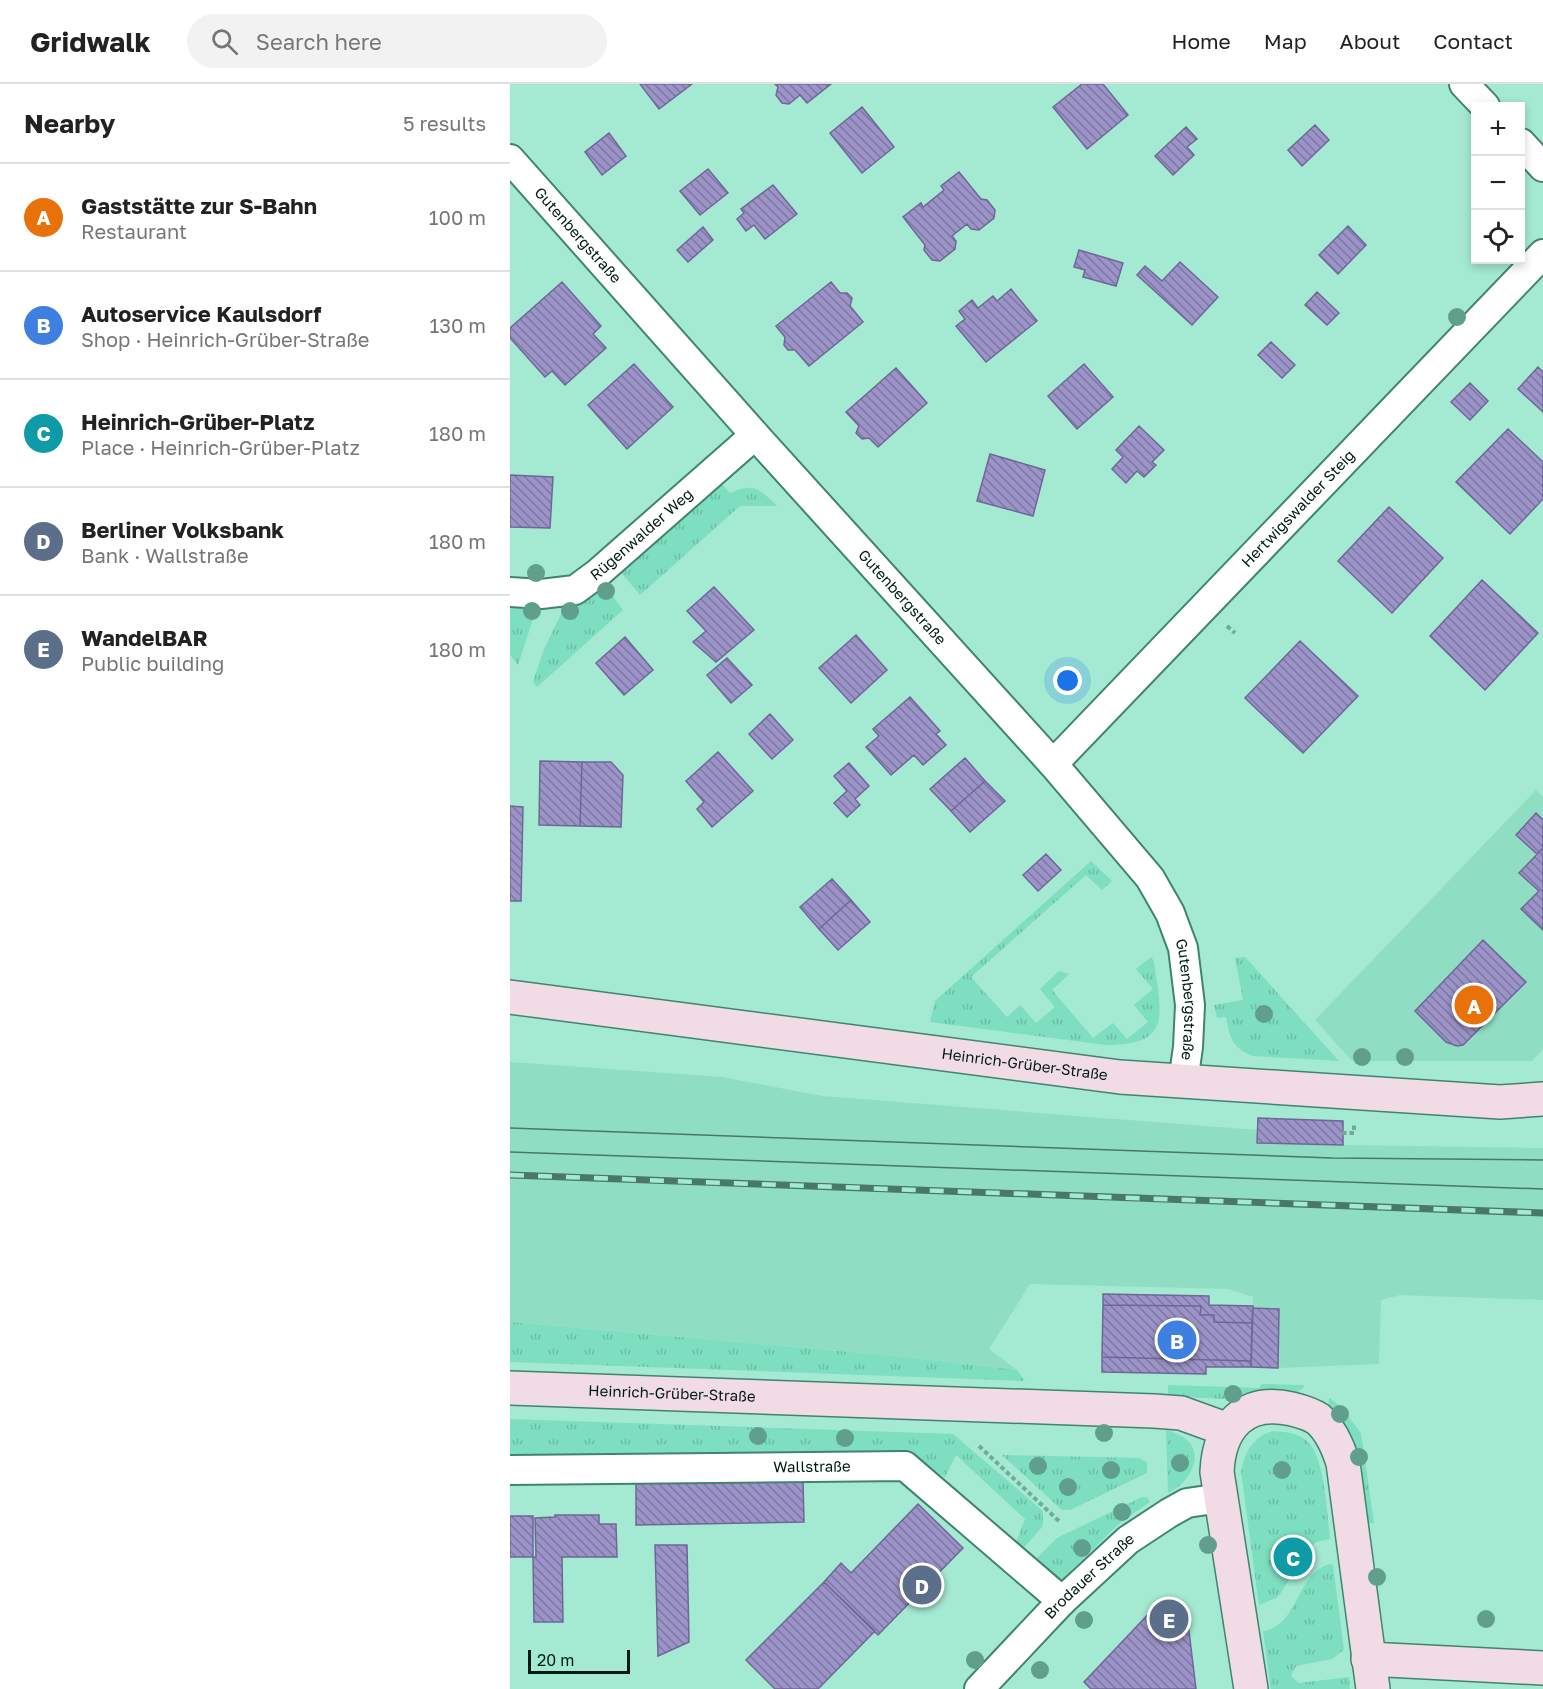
<!DOCTYPE html>
<meta charset="utf-8">
<style>
:root{--surface:#fff;--page:#f2f2f2;--text:#222;--muted:#767676;--line:#e0e0e0;--accent:#980c61}
body{margin:0;font-family:"Golos Text",sans-serif;background:var(--page);color:var(--text)}
.controls{position:absolute;right:18px;top:18px;display:grid;overflow:hidden;border-radius:0px;box-shadow:0 3px 9px #0003}
.controls button{width:54px;height:54px;display:grid;place-items:center;padding:0;border:0;border-bottom:2px solid var(--line);background:var(--surface);color:var(--text);font:30px sans-serif}
.scale{position:absolute;left:18px;bottom:15px;width:102px;box-sizing:border-box;padding-left:6px;border:3px solid #001a12;border-top:0;font-size:16px;line-height:21px;white-space:nowrap;color:#001a12;-webkit-text-stroke:4px #a4e9d2;paint-order:stroke}
.you{position:absolute;left:558px;top:597px;width:21px;height:21px;margin:-15px;border:4px solid #fff;border-radius:50%;background:#1a73e8;box-shadow:0 0 0 9px #1a73e833}
.badge{display:grid;place-items:center;width:39px;height:39px;border-radius:50%;background:var(--accent);color:#fff;font-size:20px;font-weight:700}
.pin{position:absolute;translate:-50% -50%;border:3px solid #fff;box-shadow:0 2px 6px #0006}
.list{margin:0;padding:0;list-style:none}
h2{display:flex;justify-content:space-between;align-items:center;height:78px;margin:0;padding:0 24px;font-size:26px}
h2 small{font-size:20px;font-weight:400;color:var(--muted)}
.list li{display:grid;grid-template-columns:39px 1fr auto;gap:18px;align-items:center;box-sizing:border-box;height:108px;padding:0 24px;border-top:2px solid var(--line)}
.list b{display:block;font-size:22px;white-space:nowrap}
.list p{margin:0;font-size:20px;white-space:nowrap;color:var(--muted)}
.list em{font-size:20px;font-style:normal;color:var(--muted)}
.icon{flex:none;width:33px;height:33px;fill:none;stroke:currentColor;stroke-width:2;stroke-linecap:round;stroke-linejoin:round}
.map{position:relative;flex:none;width:1033px;height:1605px;overflow:hidden}
header{display:flex;align-items:center;gap:36px;box-sizing:border-box;height:84px;padding:0 30px;background:var(--surface);border-bottom:2px solid var(--line)}
header strong{font-size:28px}
nav{display:flex;gap:33px;margin-inline-start:auto;font-size:21px}
.search{width:420px;height:54px;background:var(--page);display:flex;align-items:center;gap:15px;box-sizing:border-box;padding:0 21px;border-radius:33px;color:var(--muted);font-size:22px}
main{display:flex}
aside{flex:1;background:var(--surface)}
.map>svg:first-child{display:block}
</style>
<header>
<strong>Gridwalk</strong>
<div class="search"><svg class="icon" aria-label="search" viewBox="0 0 24 24"><circle cx="10" cy="10" r="6"/><path d="M15 15l6 6"/></svg>Search here</div>
<nav><a>Home</a><a>Map</a><a>About</a><a>Contact</a></nav>
</header>
<main>
<aside>
<h2>Nearby<small>5 results</small></h2>
<ul class="list">
<li><span class="badge" style="background:#e8710a">A</span><div><b>Gaststätte zur S-Bahn</b><p>Restaurant</p></div><em>100 m</em></li>
<li><span class="badge" style="background:#3f7fe0">B</span><div><b>Autoservice Kaulsdorf</b><p>Shop · Heinrich-Grüber-Straße</p></div><em>130 m</em></li>
<li><span class="badge" style="background:#0f9aa8">C</span><div><b>Heinrich-Grüber-Platz</b><p>Place · Heinrich-Grüber-Platz</p></div><em>180 m</em></li>
<li><span class="badge" style="background:#5c6f8a">D</span><div><b>Berliner Volksbank</b><p>Bank · Wallstraße</p></div><em>180 m</em></li>
<li><span class="badge" style="background:#5c6f8a">E</span><div><b>WandelBAR</b><p>Public building</p></div><em>180 m</em></li>
</ul>
</aside>
<div class="map">
<svg width="1033" height="1605" viewBox="0 0 1033 1605">
<defs>
<pattern id="grass-tufts" width="24" height="20" patternUnits="userSpaceOnUse" patternTransform="scale(1.5)"><rect width="24" height="20" fill="#7ddec0"/><path d="M3 7l-1-3M5 7V3M7 7l1-3M15 17l-1-3M17 17v-4M19 17l1-3" fill="none" stroke="#6abea4"/></pattern>
<pattern id="building-back-hatch" width="6" height="6" patternUnits="userSpaceOnUse" patternTransform="scale(1.5)"><rect width="6" height="6" fill="#9c94c8"/><path d="M-1 5l2 2M0 0l6 6M5-1l2 2" fill="none" stroke="#7d78a1"/></pattern>
</defs>
<rect width="100%" height="100%" fill="#a4e9d2"/>
<!-- built -->
<path fill="#8fdec4" d="M1026 706 1033 713V965L1022 977H842L805 936Z
M0 978 212 993 312 1012 747 1046 748 1034 833 1037V1061L1033 1064V1216L890 1211 871 1216 869 1280 768 1284 741 1283 743 1213 718 1205 520 1200 479 1265 507 1286 395 1273 0 1238Z"/>
<!-- grass -->
<path fill="url(#grass-tufts)" d="M210 398 220 409C245 398 249 405 267 422H230L130 511 110 487Z
M95 501 113 526 27 603 23 598 34 565 54 524 76 517Z
M0 522 27 523 8 581 0 571Z
M581 777 602 797 592 806 576 791 461 893 497 933 510 921 526 939 545 923 530 905 549 887 559 890 542 906 583 954 603 939 617 955 638 938 624 921 643 905 626 885 641 873 644 877C650 928 665 961 596 961L420 938 425 917Z
M735 873 829 977 743 972C722 963 720 955 716 933L707 934 704 921 733 916 725 874Z
M0 1238 395 1273 507 1286 515 1297 0 1278Z
M752 1300 789 1301H794V1303C777 1322 684 1314 658 1311V1301L749 1304Z
M819 1314 830 1322 851 1349 864 1439 852 1441 818 1326Z
M0 1335 443 1350 533 1427V1442L512 1466 505 1461 515 1435 446 1371 435 1393 406 1375 377 1367 93 1373 0 1372Z
M656 1346C664 1348 671 1351 677 1356 696 1373 676 1402 658 1409Z
M764 1347C776 1348 790 1349 799 1359 815 1376 817 1430 820 1455L806 1458 799 1464 770 1510 766 1514 749 1521 731 1388C734 1369 744 1351 764 1347Z
M492 1371 629 1374 637 1378V1389L560 1426H552Z
M632 1413 638 1414 640 1418 611 1438 551 1496 525 1476 547 1454Z
M820 1480 823 1481 834 1566 822 1575 786 1582 781 1592 789 1599 839 1593 840 1605H761L753 1547C789 1542 786 1488 820 1480Z"/>
<!-- building -->
<path fill="url(#building-back-hatch)" stroke="#6f6698" stroke-width="1.5" d="M130 0H182L149 25Z
M265 0H321L297 19 290 11 279 20 272 19 266 11 268 3Z
M572 0H593L618 31 577 65 543 23Z
M352 23 384 63 352 89 320 49Z
M805 41 819 56 792 82 778 66Z
M676 43 687 55 677 63 684 71 663 91 645 72Z
M99 49 116 72 92 91 75 68Z
M198 85 218 109 190 131 170 107Z
M449 88 471 115 477 116 485 126 484 134 469 146 461 145 457 140 442 152 446 157 445 165 430 177 422 176 414 166 415 161 393 133 411 119 413 123 434 106 431 102Z
M263 101 287 130 255 155 244 141 236 147 227 135 234 129 231 125Z
M838 142 856 161 828 190 809 171Z
M193 143 203 156 178 178 167 166Z
M569 166 613 179 606 202 573 193 575 186 564 183Z
M670 178 708 213 682 241 627 191 635 182 652 197Z
M52 198 91 242 83 250 96 264 55 301 42 287 35 293 0 254V244Z
M321 198 330 209H337L342 214 340 222 353 238 299 282 285 266H278L274 261 275 253 266 242Z
M501 205 527 237 476 278 446 242 455 235 449 227 462 216 468 224 483 212 487 217Z
M807 208 829 229 817 241 795 221Z
M761 258 785 281 772 294 748 271Z
M124 280 163 323 117 365 78 321Z
M574 280 603 313 567 345 538 312Z
M1028 283 1033 288V328L1008 305Z
M386 284 417 319 368 363 359 354 352 355 346 349 349 342 336 328Z
M960 299 978 317 960 336 941 318Z
M629 342 654 366 642 378 646 381 634 393 627 387 616 399 602 385 613 373 606 366Z
M998 345 1033 378V415L1000 450 946 398Z
M480 370 535 386 523 432 467 417Z
M0 391 43 393 40 444 0 443Z
M879 423 933 474 882 529 828 477Z
M972 496 1028 549 975 606 920 552Z
M204 503 244 546 206 578 183 558 196 547 177 527Z
M346 551 377 586 341 619 309 584Z
M115 553 143 586 114 611 86 579Z
M790 557 848 612 793 669 735 614Z
M217 574 242 601 221 619 197 591Z
M400 613 430 647 426 650 436 661 413 681 404 671 381 691 356 663 369 652 363 645Z
M260 630 283 656 262 675 239 650Z
M208 668 243 707 202 743 187 725 194 718 176 697Z
M455 674 475 697 441 727 420 705Z
M30 677 72 678 70 742 29 741Z
M72 678H101L113 691 111 743 70 742Z
M339 679 359 702 345 715 350 721 337 733 324 719 337 707 324 692Z
M475 697 495 717 460 748 441 727Z
M0 722 13 723 11 817H0Z
M1026 729 1033 736V764L1027 770 1006 751Z
M1033 764V846L1011 825 1029 807 1009 789Z
M536 770 551 786 528 807 513 791Z
M322 795 341 816 309 845 290 823Z
M341 816 360 838 328 866 309 845Z
M973 856 1016 898 953 961 947 962 936 958 905 927Z
M748 1034 833 1037V1061L747 1059Z
M593 1210 699 1212V1221L743 1222 742 1239 704 1238V1231H690L691 1222 593 1221Z
M593 1221 691 1222 690 1231H704V1238L742 1239 741 1277 592 1273Z
M743 1224 769 1225 768 1284 741 1283Z
M592 1273 741 1277V1283H696V1290L592 1288Z
M293 1397 294 1438 126 1441V1398Z
M408 1420 453 1464 368 1551 314 1498 331 1479 341 1489Z
M45 1431H89V1440H106L107 1473H52L53 1538H24L23 1473H0V1432H23V1473H26L25 1434 45 1433Z
M145 1461H177L179 1558 148 1572Z
M314 1498 365 1547 308 1605H265L236 1576Z
M646 1522 677 1531 686 1605H581L574 1598Z"/>
<g fill="none" stroke-linecap="round" stroke-linejoin="round">
<!-- street casing -->
<g stroke="#408470" stroke-width="32">
<g id="street">
<path d="M954 0 975 22"/>
<path d="M1011 59 1033 83"/>
<path id="s1" d="M0 75 245 351 543 680 640 794 660 829 673 864 680 921 678 963 673 998"/>
<path id="s2" d="M0 508 31 510 65 506 88 489 245 351"/>
<path id="s3" d="M543 680 1033 170"/>
<path id="s4" d="M0 1386 395 1382 552 1517"/>
<path id="s5" d="M469 1605 552 1517 618 1456 659 1429 677 1419 711 1414"/>
</g>
</g>
<!-- secondary casing -->
<g stroke="#408470" stroke-width="36">
<g id="secondary">
<path id="s6" d="M0 913 610 993 990 1018 1033 1015"/>
<path id="s7" d="M0 1304 644 1327 671 1329 718 1346"/>
<path d="M858 1575 1033 1584"/>
<path d="M741 1605 707 1388C709 1343 734 1314 782 1325 790 1327 801 1330 808 1335 821 1346 828 1363 833 1379L863 1605"/>
</g>
</g>
<!-- path -->
<path stroke="#72aa97" stroke-width="4" stroke-dasharray="4.5 3" stroke-linecap="butt" d="M717 542 725 549
M832 1049H844V1040
M469 1362 551 1439"/>
<!-- street -->
<use href="#street" stroke="#fff" stroke-width="28"/>
<!-- secondary -->
<use href="#secondary" stroke="#f1dce5" stroke-width="33"/>
<!-- tram -->
<path stroke="#497768" stroke-width="1.5" d="M0 1044 822 1074 1033 1076
M0 1068 1033 1105"/>
<!-- rail casing -->
<g stroke="#497768" stroke-width="7">
<path id="rail" d="M0 1091 1033 1129"/>
</g>
<!-- rail -->
<use href="#rail" stroke="#a4e9d2" stroke-width="4.5" stroke-dasharray="14" stroke-linecap="butt"/>
</g>
<!-- trees -->
<g fill="#609f8b">
<circle cx="947" cy="233" r="9"/>
<circle cx="26" cy="489" r="9"/>
<circle cx="96" cy="507" r="9"/>
<circle cx="22" cy="527" r="9"/>
<circle cx="60" cy="527" r="9"/>
<circle cx="754" cy="930" r="9"/>
<circle cx="852" cy="973" r="9"/>
<circle cx="895" cy="973" r="9"/>
<circle cx="723" cy="1310" r="9"/>
<circle cx="830" cy="1330" r="9"/>
<circle cx="594" cy="1349" r="9"/>
<circle cx="248" cy="1352" r="9"/>
<circle cx="335" cy="1354" r="9"/>
<circle cx="849" cy="1373" r="9"/>
<circle cx="670" cy="1379" r="9"/>
<circle cx="528" cy="1382" r="9"/>
<circle cx="601" cy="1386" r="9"/>
<circle cx="772" cy="1386" r="9"/>
<circle cx="558" cy="1403" r="9"/>
<circle cx="612" cy="1428" r="9"/>
<circle cx="698" cy="1461" r="9"/>
<circle cx="572" cy="1464" r="9"/>
<circle cx="867" cy="1493" r="9"/>
<circle cx="976" cy="1535" r="9"/>
<circle cx="574" cy="1536" r="9"/>
<circle cx="465" cy="1576" r="9"/>
<circle cx="530" cy="1586" r="9"/>
</g>
<g text-anchor="middle" stroke-width="4.5" stroke-linejoin="round" paint-order="stroke">
<!-- street labels -->
<g font-size="15" fill="#001a12" stroke="#a4e9d2">
<text dy="5" stroke="none"><textPath href="#s1" startOffset="102">Gutenbergstraße</textPath></text>
<text dy="5" stroke="none"><textPath href="#s3" startOffset="354">Hertwigswalder Steig</textPath></text>
<text dy="5" stroke="none"><textPath href="#s2" startOffset="152">Rügenwalder Weg</textPath></text>
<text dy="5" stroke="none"><textPath href="#s1" startOffset="588">Gutenbergstraße</textPath></text>
<text dy="5" stroke="none"><textPath href="#s1" startOffset="1092">Gutenbergstraße</textPath></text>
<text dy="5" stroke="none"><textPath href="#s6" startOffset="519">Heinrich-Grüber-Straße</textPath></text>
<text dy="5" stroke="none"><textPath href="#s7" startOffset="162">Heinrich-Grüber-Straße</textPath></text>
<text dy="5" stroke="none"><textPath href="#s4" startOffset="302">Wallstraße</textPath></text>
<text dy="5" stroke="none"><textPath href="#s5" startOffset="158">Brodauer Straße</textPath></text>
</g>
</g>
</svg>
<div class="controls">
<button>+</button>
<button>−</button>
<button><svg class="icon" aria-label="locate" viewBox="0 0 24 24"><circle cx="12" cy="12" r="6"/><path d="M12 2v4M12 18v4M2 12h4M18 12h4"/></svg></button>
</div>
<div class="scale">20 m</div>
<div class="you"></div>
<div class="pin badge" style="left:964px;top:921px;background:#e8710a">A</div>
<div class="pin badge" style="left:667px;top:1256px;background:#3f7fe0">B</div>
<div class="pin badge" style="left:783px;top:1473px;background:#0f9aa8">C</div>
<div class="pin badge" style="left:412px;top:1501px;background:#5c6f8a">D</div>
<div class="pin badge" style="left:659px;top:1535px;background:#5c6f8a">E</div>
</div>
</main>
